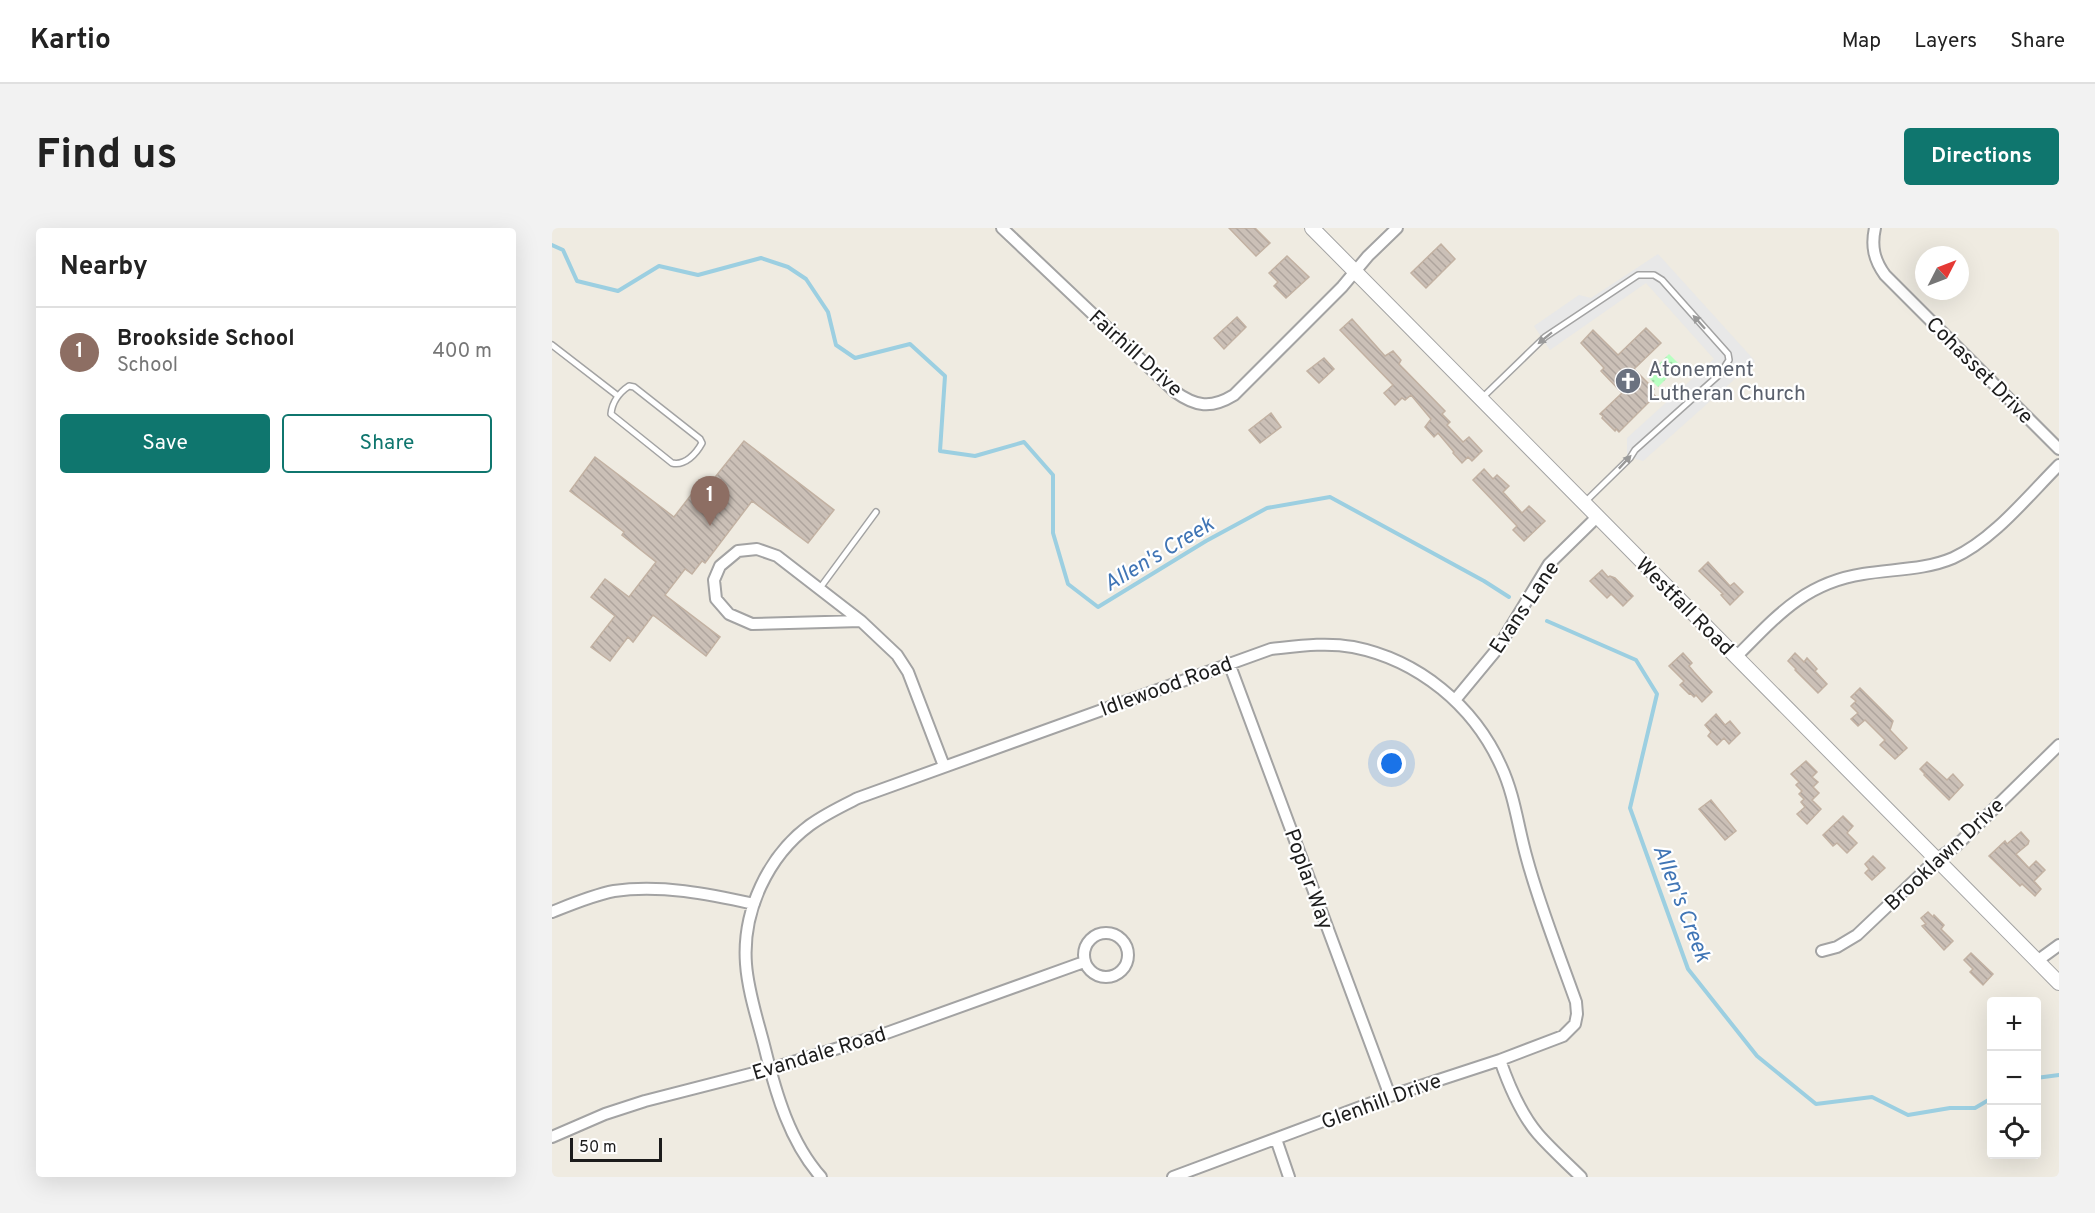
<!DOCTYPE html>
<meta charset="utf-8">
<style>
:root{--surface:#fff;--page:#f2f2f2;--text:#222;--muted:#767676;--line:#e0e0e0;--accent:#0f766e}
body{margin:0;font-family:Overpass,sans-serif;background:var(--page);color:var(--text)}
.controls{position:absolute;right:18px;bottom:18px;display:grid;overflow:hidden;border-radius:6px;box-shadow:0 6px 24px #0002}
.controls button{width:54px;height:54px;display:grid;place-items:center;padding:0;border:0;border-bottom:2px solid var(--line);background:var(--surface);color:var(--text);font:30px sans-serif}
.compass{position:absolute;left:1363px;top:18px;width:54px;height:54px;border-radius:50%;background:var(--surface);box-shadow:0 6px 24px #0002;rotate:48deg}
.scale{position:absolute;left:18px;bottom:15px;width:92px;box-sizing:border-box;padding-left:6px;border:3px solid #1c1c1c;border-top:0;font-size:16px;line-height:21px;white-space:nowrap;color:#1c1c1c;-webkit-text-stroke:4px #fff;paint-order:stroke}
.you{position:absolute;left:840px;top:536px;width:21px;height:21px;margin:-15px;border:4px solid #fff;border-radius:50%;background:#1a73e8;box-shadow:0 0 0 9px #1a73e833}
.badge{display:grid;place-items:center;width:39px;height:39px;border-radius:50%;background:var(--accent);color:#fff;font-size:20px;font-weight:700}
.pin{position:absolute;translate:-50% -50px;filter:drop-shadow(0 2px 3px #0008)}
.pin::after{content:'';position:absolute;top:32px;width:21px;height:18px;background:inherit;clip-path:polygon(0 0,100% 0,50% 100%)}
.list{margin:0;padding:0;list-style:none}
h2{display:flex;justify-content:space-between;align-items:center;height:78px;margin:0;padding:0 24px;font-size:26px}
h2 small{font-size:20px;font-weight:400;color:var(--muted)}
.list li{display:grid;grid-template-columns:39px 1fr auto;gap:18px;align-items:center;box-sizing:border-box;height:90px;padding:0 24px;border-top:2px solid var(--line)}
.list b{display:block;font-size:22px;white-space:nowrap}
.list p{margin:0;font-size:20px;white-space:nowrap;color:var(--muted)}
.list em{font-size:20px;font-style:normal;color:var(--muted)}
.actions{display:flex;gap:12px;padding:18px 24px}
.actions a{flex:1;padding:14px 0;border:2px solid var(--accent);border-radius:6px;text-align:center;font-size:21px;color:var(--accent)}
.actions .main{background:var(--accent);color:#fff}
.icon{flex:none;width:33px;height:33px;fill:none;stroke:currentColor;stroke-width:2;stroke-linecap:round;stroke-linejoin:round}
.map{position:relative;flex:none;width:1507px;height:949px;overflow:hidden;border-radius:6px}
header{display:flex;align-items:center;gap:36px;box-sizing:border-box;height:84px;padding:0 30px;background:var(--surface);border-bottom:2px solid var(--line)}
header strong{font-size:28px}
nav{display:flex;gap:33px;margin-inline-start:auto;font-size:21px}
.intro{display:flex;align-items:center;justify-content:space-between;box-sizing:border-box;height:144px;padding:0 36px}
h1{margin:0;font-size:42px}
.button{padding:15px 27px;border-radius:6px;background:var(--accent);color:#fff;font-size:21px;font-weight:700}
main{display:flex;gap:36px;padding:0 36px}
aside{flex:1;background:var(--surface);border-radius:6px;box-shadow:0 6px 24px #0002}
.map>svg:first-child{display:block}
</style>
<header>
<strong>Kartio</strong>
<nav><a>Map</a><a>Layers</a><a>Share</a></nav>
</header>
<div class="intro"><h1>Find us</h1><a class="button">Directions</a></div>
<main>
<aside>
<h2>Nearby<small></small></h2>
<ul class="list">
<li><span class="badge" style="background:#8d6e63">1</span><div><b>Brookside School</b><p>School</p></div><em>400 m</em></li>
</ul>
<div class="actions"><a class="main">Save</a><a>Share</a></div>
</aside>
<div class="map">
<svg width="1507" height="949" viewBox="0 0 1507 949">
<defs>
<pattern id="park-dots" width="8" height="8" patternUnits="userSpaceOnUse" patternTransform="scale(1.5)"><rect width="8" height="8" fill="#b8ffc1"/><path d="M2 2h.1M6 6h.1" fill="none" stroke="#9edaa5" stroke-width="1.8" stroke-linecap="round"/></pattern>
<pattern id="building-back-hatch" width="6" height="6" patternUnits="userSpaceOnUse" patternTransform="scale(1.5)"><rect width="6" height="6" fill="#cbc0b7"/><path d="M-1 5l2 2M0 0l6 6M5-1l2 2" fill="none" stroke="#aea49d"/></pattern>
</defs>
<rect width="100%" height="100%" fill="#efebe1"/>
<!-- park -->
<path fill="url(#park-dots)" d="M1117 126 1128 137 1106 159 1095 148Z"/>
<!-- parking -->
<path fill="#e8e8e8" d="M1106 26 1203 133 1091 233 1084 231 1075 226V210L1162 131 1094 55 998 122 982 98 1027 67 1039 70Z"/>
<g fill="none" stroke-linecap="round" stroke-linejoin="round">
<!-- stream -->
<path stroke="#9ccfe1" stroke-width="4" d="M0 17 11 22 25 53 66 63 107 38 146 47 209 30 236 39 254 51 276 84 284 117 303 130 358 116 393 148 388 223 423 228 472 214 501 247V305L516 356 546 379 654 313 715 280 778 269 932 353 957 369
M995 393 1084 432 1105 466 1078 580 1136 741 1205 828 1264 876 1320 869 1356 887 1398 880H1423L1440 870
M1484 850 1507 847"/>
</g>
<!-- building -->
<path fill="url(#building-back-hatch)" stroke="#c2b1a2" stroke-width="1.5" d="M677 0H703L718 15 704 28Z
M889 16 903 31 874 60 859 45Z
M735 28 757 49 734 70 722 58 726 54 717 45Z
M685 89 694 99 672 121 662 110Z
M800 91 833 128 841 123 849 132 847 136 893 183 890 186 898 194 895 197 911 214 917 209 930 223 920 233 916 229 910 235 901 225 902 224 886 205 882 209 873 199 879 191 859 167 853 172 850 170 843 177 832 165 841 157 788 102Z
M1094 100 1109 115 1082 141 1102 161 1100 164 1103 168 1067 204 1064 201 1063 203 1050 190 1051 188 1048 186 1070 165 1049 143 1052 140 1029 115 1041 102 1066 127Z
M772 130 782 141 767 155 755 143Z
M719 185 729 199 708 215 697 202Z
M192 213 282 282 256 315 200 273 153 335 150 333 140 346 133 341 113 367 168 409 154 428 101 387 81 414 76 409 58 433 39 419 63 388 39 369 53 351 77 369 104 334 70 307 72 304 18 263 43 229 122 289 142 263 148 268Z
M932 241 941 251 945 247 957 258 951 264 970 285 977 278 993 293 972 313 961 302 965 298 921 252Z
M1156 334 1178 358 1182 355 1191 364 1178 377 1169 367 1171 366 1147 343Z
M1050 342 1056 349 1058 348 1063 350 1081 368 1071 378 1059 366 1055 370 1038 353Z
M1131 425 1140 435 1137 438 1142 444 1160 464 1150 474 1144 467 1142 469 1138 465 1137 466 1128 457 1132 453 1117 438Z
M1243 425 1252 434 1255 430 1265 441 1263 443 1275 456 1266 465 1243 442 1244 441 1236 433Z
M1308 460 1341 493 1338 502 1355 520 1343 531 1328 517 1333 512 1313 492 1306 498 1299 491 1306 485 1299 478 1304 473 1299 469Z
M1164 486 1173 497 1178 493 1188 505 1177 516 1172 510 1165 517 1156 508 1159 504 1153 497Z
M1254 533 1265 544 1260 549 1266 554 1261 559 1267 565 1260 572 1269 581 1255 596 1245 586 1253 579 1249 574 1252 571 1247 566 1250 563 1244 557 1247 554 1239 546Z
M1375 534 1395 552 1401 546 1411 557 1397 572 1372 547 1373 546 1368 541Z
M1159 572 1184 603 1173 612 1147 581Z
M1291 588 1301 598 1295 605 1305 615 1295 625 1285 615 1281 618 1271 607Z
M1469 604 1477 613 1476 616 1464 626 1477 640 1484 633 1493 642 1482 653 1489 661 1483 668 1470 656 1468 658 1437 628 1453 613 1455 616Z
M1321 628 1333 640 1320 652 1313 645 1317 641 1313 636Z
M1376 684 1381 689 1382 687 1392 697 1389 701 1401 713 1392 722 1370 698 1374 696 1369 690Z
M1419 725 1441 746 1431 757 1418 744 1421 741 1412 732Z"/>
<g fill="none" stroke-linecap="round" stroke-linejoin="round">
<!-- service casing -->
<g stroke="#a3a3a3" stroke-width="8">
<path id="service" d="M0 117 66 168
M77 158 82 159 148 211 150 215C144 226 133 238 120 235L59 186C60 174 68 164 77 158Z
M930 170 993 109 1086 47H1102L1110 52 1176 126 1177 132 1168 146 1083 222 1078 230 1033 274
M268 360 324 284"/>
</g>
<!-- minor casing -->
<g stroke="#a3a3a3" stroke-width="14">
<path id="minor" d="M450 0 622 163C644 179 659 181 682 167L790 59 816 28 845 0
M1323 0C1319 18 1322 32 1333 47L1507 221
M205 321 225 328 309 393 200 396 177 386 164 371 162 352 168 338 186 323Z
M309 393 345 427 356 444 392 538
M1184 429C1224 389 1252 355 1311 346 1340 341 1373 342 1401 330 1441 312 1476 268 1507 237
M677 435 838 868
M903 472 946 420 997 336 1045 289
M0 684C20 676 41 667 62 663 108 656 157 666 202 676
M532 727a22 22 0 1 1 44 0a22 22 0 1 1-44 0Z
M1270 723 1285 719 1305 707 1384 632 1404 618 1507 517
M1485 733 1507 717
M948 832C957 858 968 885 986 906 999 921 1015 935 1029 949
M0 909 53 886 93 873 218 841 329 807 532 734
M724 911 737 949
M269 949C238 914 224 866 213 821 206 793 196 764 194 736 190 683 216 628 258 597 273 586 290 578 306 570L719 421C747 418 774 414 801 419 867 432 922 478 949 538 963 568 966 600 975 631 988 679 1007 726 1024 774L1025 786 1023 796 1011 808 948 832 838 868 621 949"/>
</g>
<!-- tertiary casing -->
<g stroke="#a3a3a3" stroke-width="16">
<path id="tertiary" d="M760 0 1507 755"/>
</g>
<!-- service -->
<use href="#service" stroke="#fff" stroke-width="5"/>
<!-- minor -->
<use href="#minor" stroke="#fff" stroke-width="10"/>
<!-- tertiary -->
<use href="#tertiary" stroke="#fff" stroke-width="14"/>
</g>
<!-- one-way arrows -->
<defs><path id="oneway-solid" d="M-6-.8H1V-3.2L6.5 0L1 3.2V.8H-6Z" transform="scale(1.5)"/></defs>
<g fill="#999">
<use href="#oneway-solid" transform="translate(1147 94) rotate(-132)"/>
<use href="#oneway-solid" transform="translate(993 110) rotate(141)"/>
<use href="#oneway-solid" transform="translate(1073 234) rotate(-47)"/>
</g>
<!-- icons -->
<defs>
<g id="church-disc" transform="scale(1.35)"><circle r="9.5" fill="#6b7280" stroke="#fff"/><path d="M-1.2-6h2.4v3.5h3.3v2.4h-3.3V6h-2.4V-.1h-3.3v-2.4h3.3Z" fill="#fff"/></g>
</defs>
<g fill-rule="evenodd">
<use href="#church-disc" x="1076" y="153"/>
</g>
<g text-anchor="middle" stroke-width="4.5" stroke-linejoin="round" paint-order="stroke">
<!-- street labels -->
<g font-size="21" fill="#1c1c1c" stroke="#fff">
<text transform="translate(584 125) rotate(42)" y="7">Fairhill Drive</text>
<text transform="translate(1428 142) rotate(45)" y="7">Cohasset Drive</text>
<text transform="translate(1133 378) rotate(45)" y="7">Westfall Road</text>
<text transform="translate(972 379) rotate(-56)" y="7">Evans Lane</text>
<text transform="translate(614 458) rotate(-20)" y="7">Idlewood Road</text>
<text transform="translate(1392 626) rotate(-43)" y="7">Brooklawn Drive</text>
<text transform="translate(757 651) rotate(70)" y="7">Poplar Way</text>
<text transform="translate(267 825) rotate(-17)" y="7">Evandale Road</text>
<text transform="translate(829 873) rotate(-20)" y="7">Glenhill Drive</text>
</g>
<!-- worship labels -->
<g font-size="21" fill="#5b616d" stroke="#fff" text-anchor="start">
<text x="1096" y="148">Atonement<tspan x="1096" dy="24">Lutheran Church</tspan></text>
</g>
<!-- water labels -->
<g font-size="22" font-style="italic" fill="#4075b5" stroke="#fff">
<text transform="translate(606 325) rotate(-31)" y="8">Allen's Creek</text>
<text transform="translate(1131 675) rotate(69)" y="8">Allen's Creek</text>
</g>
</g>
</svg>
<div class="controls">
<button>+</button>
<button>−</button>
<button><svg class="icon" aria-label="locate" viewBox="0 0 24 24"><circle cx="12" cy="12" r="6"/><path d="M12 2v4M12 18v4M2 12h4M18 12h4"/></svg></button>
</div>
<svg class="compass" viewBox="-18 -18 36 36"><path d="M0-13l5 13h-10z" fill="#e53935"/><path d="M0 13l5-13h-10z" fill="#767676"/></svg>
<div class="scale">50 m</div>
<div class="you"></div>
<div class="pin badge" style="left:158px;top:298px;background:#8d6e63">1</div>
</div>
</main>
